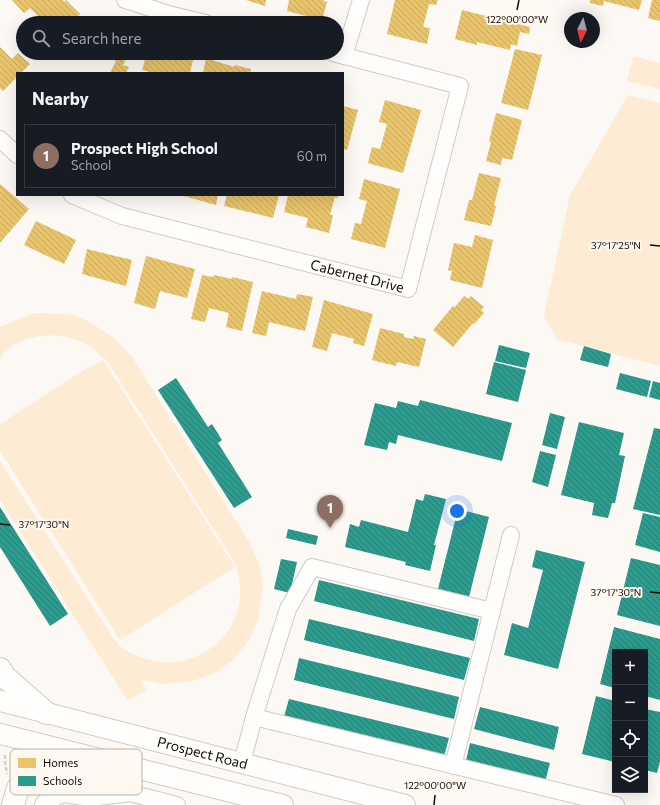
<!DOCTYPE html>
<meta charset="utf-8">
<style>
:root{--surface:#171b24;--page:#242831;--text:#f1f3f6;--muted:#9ea1a6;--line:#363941;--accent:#b2b0b0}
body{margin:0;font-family:Commissioner,sans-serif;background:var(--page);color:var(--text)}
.controls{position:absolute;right:12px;bottom:12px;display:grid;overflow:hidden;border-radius:0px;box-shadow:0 4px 16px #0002}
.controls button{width:36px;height:36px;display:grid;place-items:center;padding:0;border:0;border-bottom:1px solid var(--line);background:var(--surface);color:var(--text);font:20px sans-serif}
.compass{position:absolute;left:564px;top:12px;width:36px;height:36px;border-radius:50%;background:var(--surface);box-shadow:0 4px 16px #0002;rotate:186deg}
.you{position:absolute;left:457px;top:511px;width:14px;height:14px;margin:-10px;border:3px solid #fff;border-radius:50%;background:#1a73e8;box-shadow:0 0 0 6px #1a73e833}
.badge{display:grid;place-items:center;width:26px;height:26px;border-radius:50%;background:var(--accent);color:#fff;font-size:13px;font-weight:700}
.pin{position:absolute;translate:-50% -33px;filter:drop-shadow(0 1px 2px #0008)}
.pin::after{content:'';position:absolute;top:21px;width:14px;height:12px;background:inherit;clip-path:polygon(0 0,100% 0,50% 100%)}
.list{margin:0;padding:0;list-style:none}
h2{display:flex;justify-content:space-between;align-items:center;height:52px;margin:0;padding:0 16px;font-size:17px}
h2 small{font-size:13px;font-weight:400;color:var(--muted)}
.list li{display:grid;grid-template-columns:26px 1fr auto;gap:12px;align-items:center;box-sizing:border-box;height:64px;margin:0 8px 8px;padding:0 8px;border:1px solid var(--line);border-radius:0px}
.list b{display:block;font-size:15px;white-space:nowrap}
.list p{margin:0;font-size:13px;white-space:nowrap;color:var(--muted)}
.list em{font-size:13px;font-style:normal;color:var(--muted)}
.icon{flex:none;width:22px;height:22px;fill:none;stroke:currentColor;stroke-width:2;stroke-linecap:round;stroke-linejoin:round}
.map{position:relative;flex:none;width:660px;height:805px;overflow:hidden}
.search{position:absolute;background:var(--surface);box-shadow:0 4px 16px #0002;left:16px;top:16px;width:328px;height:44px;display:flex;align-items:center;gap:10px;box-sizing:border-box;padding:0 14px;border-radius:22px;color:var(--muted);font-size:15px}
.panel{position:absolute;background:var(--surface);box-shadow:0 4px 16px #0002;left:16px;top:72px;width:328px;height:124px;border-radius:0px}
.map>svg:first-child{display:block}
</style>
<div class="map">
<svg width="660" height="805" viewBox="0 0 660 805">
<defs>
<pattern id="homes-back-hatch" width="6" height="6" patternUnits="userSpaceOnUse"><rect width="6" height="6" fill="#e9c46a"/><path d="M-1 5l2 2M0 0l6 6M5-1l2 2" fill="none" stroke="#c7a75a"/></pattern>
<pattern id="schools-back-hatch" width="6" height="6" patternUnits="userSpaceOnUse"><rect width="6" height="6" fill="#2a9d8f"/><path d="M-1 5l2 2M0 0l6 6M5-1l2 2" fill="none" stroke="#237e73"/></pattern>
</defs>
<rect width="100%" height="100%" fill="#fcf8f4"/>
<!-- pitch -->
<path fill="#feebd4" d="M633 56 660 63V89L627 81Z
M628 95 660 103V366L557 339 544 316 570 195Z
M34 313 69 314 88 321 113 337 132 357 248 540 259 563 263 585 258 620 249 640 232 661 213 674 192 681 163 684 139 679 146 690 128 701 0 500V461L108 630C112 635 116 643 121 647 131 654 143 659 155 661 195 669 238 639 240 596 241 584 239 574 235 563L108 362C103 358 97 352 92 348 65 329 22 331 0 357V327Z
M103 360 235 567 120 640 0 451V424L90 366 91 367Z"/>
<!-- homes -->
<path fill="url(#homes-back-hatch)" d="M12 0H63L64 2 66 0 80 14 71 23H45L30 8 24 13Z
M246 0H266L265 6Z
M289 0H324V1L327 2 322 20 287 11Z
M395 0H438L436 5 429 4 423 27 430 28 427 44 387 34Z
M590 0H642L639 10 604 1 603 6 590 3Z
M652 0H660V21L648 18Z
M462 10 530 27 529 34 520 32 517 46 511 44 510 50 477 42V45L455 39Z
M0 47 12 59 18 53 30 64 21 73H17V77L3 91 0 88Z
M515 49 542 55 528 110 501 103Z
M94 53H129L123 65 129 67 126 73H110L116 61 106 56 104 58Z
M147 53H187L194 55 190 73H154L142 70Z
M206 58 234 67 235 65 251 69 250 73H203Z
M385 100 421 110 403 173 368 163 372 147 380 149 387 124 379 122Z
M343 106 358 110 347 150 343 149Z
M496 113 522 120 512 160 502 158 501 165 486 161 491 142 489 141Z
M479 173 501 178 494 206H496L491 226 464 220 469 200H472Z
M364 179 400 189 385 248 351 239 355 223 361 224 367 201 359 199Z
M0 184 29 209 0 243Z
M180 195H218L216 205Z
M227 195H279L273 218 224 206Z
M288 195H338V198L335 197 330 215H333L329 233 306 227 308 218 284 212Z
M36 221 76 240 64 264 24 245Z
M475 235 493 240 482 288 450 280 452 271 448 270 454 243 472 247Z
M87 249 132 260 126 286 82 274Z
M146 256 195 269 187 298 160 291 155 309 134 303Z
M202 275 213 277 214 275 232 279V277L253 282 242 331 226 327 229 313 209 308 205 322 191 319Z
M262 291 296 299 297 294 313 297 305 331 269 322 266 336 252 333Z
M464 296 468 299 471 296 484 307 481 310 484 313 474 324 473 323 453 347 433 330 453 306 455 307Z
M324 300 373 314 364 346 353 343 354 339 332 333 327 351 312 347Z
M380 328 404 334V337L413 339 414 336 426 339 419 367 397 362 396 366 372 360Z"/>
<!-- schools -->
<path fill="url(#schools-back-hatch)" d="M499 345 530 353 526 368 495 361Z
M584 346 611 354 608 367 580 360Z
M494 362 526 370 518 402 486 394Z
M620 373 651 381 647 397 616 389Z
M176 378 208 427 212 424 222 440 218 443 252 497 234 508 158 390Z
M653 381 660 383V400L649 397Z
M420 400 512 423 502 461 398 435 396 444 389 442 387 450 364 445 375 403 396 408 398 401 418 406Z
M550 413 565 417 557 449 542 445Z
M579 422 624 433 619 455 625 456 615 503H612L608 518 592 515 594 503 561 495Z
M654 428 660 429V515L633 509Z
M540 451 556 455 548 487 532 482Z
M425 494 446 499 434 545H436L430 571 405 565 406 562 345 547 350 524 359 527 361 520 408 532 416 499 423 501Z
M0 507 68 614 50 626 0 547Z
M458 509 489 517 469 597 438 589Z
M643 513 660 517V552L635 545Z
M288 529 318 536 316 545 286 538Z
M536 550 585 562 558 669 504 655 512 623 528 628 543 570 532 567Z
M631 558 660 565V626L617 615Z
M281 559 297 562 290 593 274 589Z
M319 580 479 619 474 641 314 601Z
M309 619 470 658 464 680 304 640Z
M614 627 660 639V700L645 696V652H615V688L600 684Z
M299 658 459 697 454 719 294 680Z
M596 696 615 701V762L582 754Z
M289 699 449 738 443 760 283 720Z
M480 707 559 727 554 750 474 729Z
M645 709 660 712V762L657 773 645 770Z
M470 743 550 763 544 786 465 765Z"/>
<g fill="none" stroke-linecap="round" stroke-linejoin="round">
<!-- minor casing -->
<g stroke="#cfcbc5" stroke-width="18">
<g id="minor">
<path d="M125 0 172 15 206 23"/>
<path d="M344 56 361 0"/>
<path d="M0 139 17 155"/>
<path id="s1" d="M72 195 122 216 408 289 460 86 333 53"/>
<path d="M254 717 288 609 312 567 492 611"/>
<path d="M242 763 254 717 616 805"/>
<path d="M453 766 511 535"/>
<path d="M43 805 44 803 63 794 91 798 130 793 177 805"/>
</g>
</g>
<!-- major casing -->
<g stroke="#cfcbc5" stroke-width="22">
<g id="major">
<path id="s2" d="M0 701 405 805"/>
<path d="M0 734 283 805"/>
</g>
</g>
<!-- highway casing -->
<g stroke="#cfcbc5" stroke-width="24">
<path id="highway" d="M0 669 4 676 46 713
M13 805 18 788 32 777 44 773 81 770 100 760"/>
</g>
<!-- path -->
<path stroke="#d2d1cf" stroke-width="2.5" stroke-dasharray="4 2" stroke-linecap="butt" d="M5 755V762L7 774"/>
<!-- minor -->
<use href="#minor" stroke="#fffefd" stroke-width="16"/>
<!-- major -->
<use href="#major" stroke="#fffefd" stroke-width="20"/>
<!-- highway -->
<use href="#highway" stroke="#fffefd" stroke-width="22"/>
</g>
<!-- ticks -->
<path fill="none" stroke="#130d07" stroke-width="1.5" d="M517 10 519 0M650 245 660 246M0 524 10 525M650 592 660 593M434 805 435 795"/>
<g text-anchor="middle" stroke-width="4" stroke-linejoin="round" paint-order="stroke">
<!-- street labels -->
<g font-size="14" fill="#130d07" stroke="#fff8f0">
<text dy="5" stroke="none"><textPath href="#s1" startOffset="297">Cabernet Drive</textPath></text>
<text dy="5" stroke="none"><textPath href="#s2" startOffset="209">Prospect Road</textPath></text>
</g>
</g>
<!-- legend -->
<rect x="10" y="749" width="132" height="46" rx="6" fill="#fff8f0" stroke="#b8b2aa" stroke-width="1"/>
<rect x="18" y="758" width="18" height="10" fill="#e9c46a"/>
<rect x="18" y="776" width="18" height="10" fill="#2a9d8f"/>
<g font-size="11" fill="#130d07">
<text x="43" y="767">Homes</text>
<text x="43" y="785">Schools</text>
</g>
<g font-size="10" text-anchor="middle" fill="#130d07" stroke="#fff8f0" stroke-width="4" stroke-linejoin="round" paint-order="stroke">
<text x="517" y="23">122°00'00"W</text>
<text x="616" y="249">37°17'25"N</text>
<text x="44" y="528">37°17'30"N</text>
<text x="616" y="596">37°17'30"N</text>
<text x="435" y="789">122°00'00"W</text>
</g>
</svg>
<div class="controls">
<button>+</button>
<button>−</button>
<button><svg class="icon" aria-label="locate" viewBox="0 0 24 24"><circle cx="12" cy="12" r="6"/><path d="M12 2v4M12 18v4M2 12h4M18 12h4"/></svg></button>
<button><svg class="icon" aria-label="layers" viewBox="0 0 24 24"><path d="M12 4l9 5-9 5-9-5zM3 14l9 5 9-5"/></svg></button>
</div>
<svg class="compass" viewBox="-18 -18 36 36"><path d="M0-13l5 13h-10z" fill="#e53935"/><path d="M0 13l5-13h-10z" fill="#9ea1a6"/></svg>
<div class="you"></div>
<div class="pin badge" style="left:330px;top:528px;background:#8d6e63">1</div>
<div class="search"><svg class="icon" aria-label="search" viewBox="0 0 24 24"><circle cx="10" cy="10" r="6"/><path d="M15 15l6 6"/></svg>Search here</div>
<section class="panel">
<h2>Nearby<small></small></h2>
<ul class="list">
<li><span class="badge" style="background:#8d6e63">1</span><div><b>Prospect High School</b><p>School</p></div><em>60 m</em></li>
</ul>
</section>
</div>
